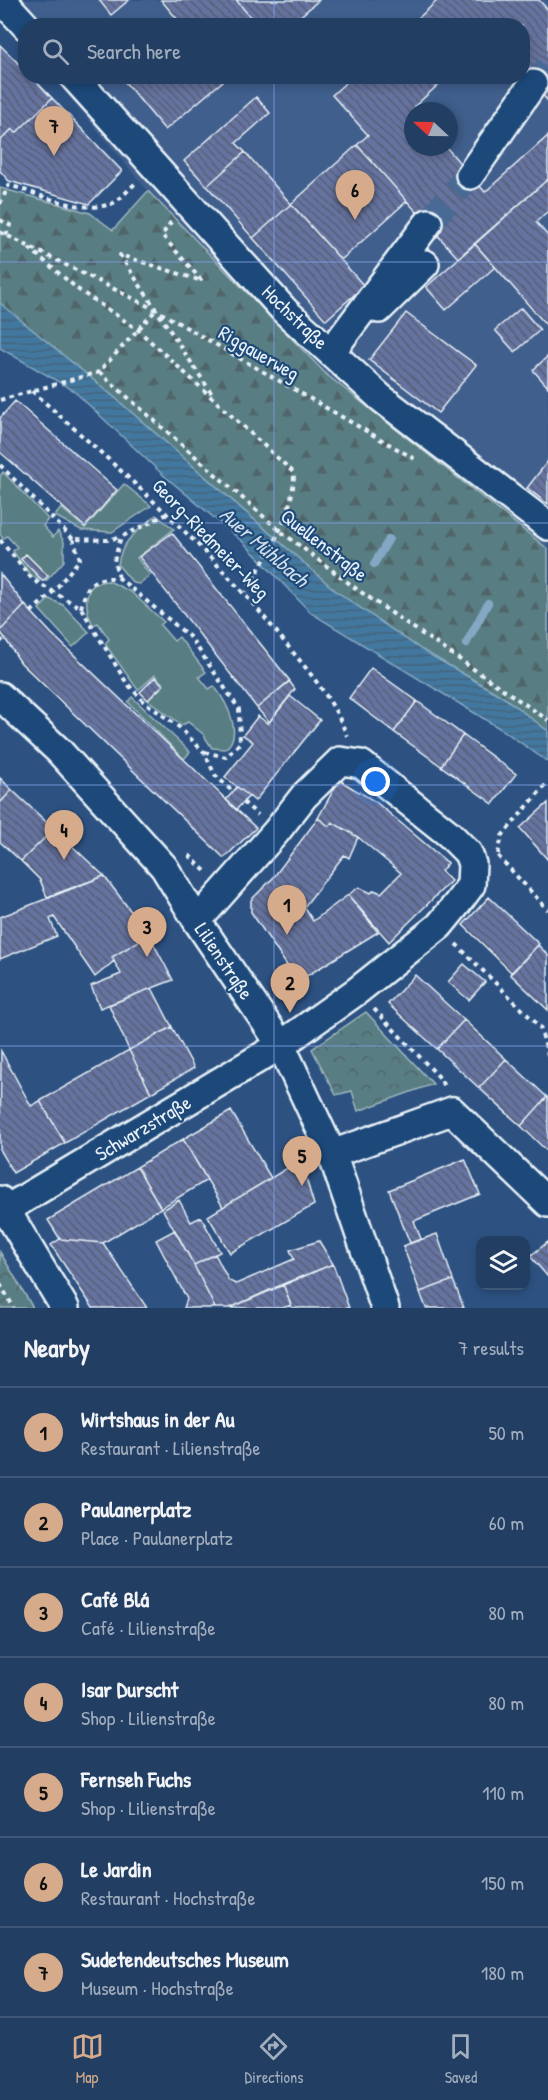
<!DOCTYPE html>
<meta charset="utf-8">
<style>
:root{--surface:#223e62;--page:#2a4568;--text:#f1f3f6;--muted:#a2aebe;--line:#3f5777;--accent:#d6ab8b}
body{margin:0;font-family:"Patrick Hand",sans-serif;background:var(--page);color:var(--text)}
.controls{position:absolute;right:18px;bottom:18px;display:grid;overflow:hidden;border-radius:12px;box-shadow:0 3px 9px #0003}
.controls button{width:54px;height:54px;display:grid;place-items:center;padding:0;border:0;border-bottom:2px solid var(--line);background:var(--surface);color:var(--text);font:30px sans-serif}
.compass{position:absolute;left:404px;top:102px;width:54px;height:54px;border-radius:50%;background:var(--surface);box-shadow:0 3px 9px #0003;rotate:292deg}
.you{position:absolute;left:376px;top:782px;width:21px;height:21px;margin:-15px;border:4px solid #fff;border-radius:50%;background:#1a73e8;box-shadow:0 0 0 9px #1a73e833}
.badge{display:grid;place-items:center;width:39px;height:39px;border-radius:50%;background:var(--accent);color:#111;font-size:20px;font-weight:700}
.pin{position:absolute;translate:-50% -50px;filter:drop-shadow(0 2px 3px #0008)}
.pin::after{content:'';position:absolute;top:32px;width:21px;height:18px;background:inherit;clip-path:polygon(0 0,100% 0,50% 100%)}
.list{margin:0;padding:0;list-style:none}
h2{display:flex;justify-content:space-between;align-items:center;height:78px;margin:0;padding:0 24px;font-size:26px}
h2 small{font-size:20px;font-weight:400;color:var(--muted)}
.list li{display:grid;grid-template-columns:39px 1fr auto;gap:18px;align-items:center;box-sizing:border-box;height:90px;padding:0 24px;border-top:2px solid var(--line)}
.list b{display:block;font-size:22px;white-space:nowrap}
.list p{margin:0;font-size:20px;white-space:nowrap;color:var(--muted)}
.list em{font-size:20px;font-style:normal;color:var(--muted)}
.icon{flex:none;width:33px;height:33px;fill:none;stroke:currentColor;stroke-width:2;stroke-linecap:round;stroke-linejoin:round}
.map{position:relative;flex:none;width:548px;height:1308px;overflow:hidden}
.search{position:absolute;background:var(--surface);box-shadow:0 3px 9px #0003;left:18px;right:18px;top:18px;height:66px;display:flex;align-items:center;gap:15px;box-sizing:border-box;padding:0 21px;border-radius:24px;color:var(--muted);font-size:22px}
.sheet{height:708px;background:var(--surface)}
nav{display:flex;justify-content:space-around;align-items:center;box-sizing:border-box;height:84px;border-top:2px solid var(--line);background:var(--surface);font-size:16px;color:var(--muted)}
nav a{display:grid;justify-items:center;gap:3px}
nav .on{color:var(--accent)}
.map>svg:first-child{display:block}
</style>
<div class="map">
<svg width="548" height="1308" viewBox="0 0 548 1308">
<defs>
<pattern id="forest-firs" width="22" height="20" patternUnits="userSpaceOnUse" patternTransform="scale(1.5)"><rect width="22" height="20" fill="#587d82"/><path d="M5 1l3.5 6h-7zM16 11l3.5 6h-7z" fill="#506569"/></pattern>
<pattern id="park-crowns" width="20" height="18" patternUnits="userSpaceOnUse" patternTransform="scale(1.5)"><rect width="20" height="18" fill="#587d82"/><path d="M2 6a3 3 0 1 1 6 0M12 15a3 3 0 1 1 6 0" fill="none" stroke="#506569"/></pattern>
<pattern id="water-rules" width="6" height="5" patternUnits="userSpaceOnUse" patternTransform="scale(1.5)"><rect width="6" height="5" fill="#42789f"/><path d="M0 2.5h6" fill="none" stroke="#446279"/></pattern>
<pattern id="building-back-hatch" width="6" height="6" patternUnits="userSpaceOnUse" patternTransform="scale(1.5)"><rect width="6" height="6" fill="#6573a0"/><path d="M-1 5l2 2M0 0l6 6M5-1l2 2" fill="none" stroke="#565e75"/></pattern>
</defs>
<rect width="100%" height="100%" fill="#2d5282"/>
<filter id="ink" filterUnits="userSpaceOnUse"><feTurbulence type="fractalNoise" baseFrequency=".0167" numOctaves="2"/><feDisplacementMap in="SourceGraphic" scale="12" xChannelSelector="R" yChannelSelector="G"/><feConvolveMatrix kernelMatrix="1 2 1 2 8 2 1 2 1" color-interpolation-filters="sRGB"/></filter>
<g filter="url(#ink)">
<!-- built -->
<path fill="#415f8d" fill-rule="evenodd" d="M0 0H548V549L327 375 148 191 53 77 522 76V26H26L25 43 0 12ZM413 111H449V147H413Z"/>
<!-- green -->
<path fill="#587d82" stroke="#a0b7bd" stroke-width="1.5" d="M3 472 48 519 43 526 53 537 58 531 64 542V561L46 581C31 582 21 562 13 551L17 547 7 536 3 539 0 534V476Z
M124 484 151 506 112 532 81 530 55 516 61 508 85 528Z
M156 515 174 529 137 558 150 575 139 584 133 583 118 565C121 540 139 530 156 515Z
M109 581 131 592 164 622 160 625 174 641 179 637 206 672 199 677 209 689 214 686C225 700 245 734 225 749L212 748 203 734 188 722 182 725 148 700 164 685 155 675 138 690 105 644 109 639 98 623 93 625C84 607 81 581 109 581Z
M49 599 63 605 89 632 73 647 39 609Z
M132 697 190 752 184 759 128 702Z"/>
<!-- forest -->
<path fill="url(#forest-firs)" stroke="#a0b7bd" stroke-width="1.5" d="M0 188 90 213 113 230 148 191 327 375 548 549V731L503 697 422 650 337 592 114 397 0 303Z"/>
<!-- park -->
<path fill="url(#park-crowns)" stroke="#a0b7bd" stroke-width="1.5" d="M366 1012 433 1084 358 1111 352 1091 336 1095 312 1049Z
M0 1252 33 1308H0Z"/>
<!-- water -->
<path fill="url(#water-rules)" stroke="#84a8c3" stroke-width="1.5" d="M0 303 114 397 337 592 422 650 503 697 548 731V762L504 731 311 613 244 543 161 473 73 390 0 348Z"/>
<g fill="none" stroke-linecap="round" stroke-linejoin="round">
<!-- stream -->
<path stroke="#84a8c3" stroke-width="8" d="M374 564 389 539
M466 644 488 603"/>
</g>
<!-- building -->
<path fill="url(#building-back-hatch)" stroke="#e8f1f8" stroke-width="1.5" d="M99 0H129L111 15Z
M161 0H236L258 26H183Z
M236 0H319L289 26H258Z
M438 0H539L548 10V101L522 72V26H410Z
M0 45 26 71V76H31L52 98 16 133 12 129 0 141Z
M130 76H229L165 130 124 81Z
M353 76H448L416 105 413 111V147H446L485 192 548 136V179L458 258 357 145 368 135 332 95Z
M256 97 270 113 236 143 245 152 207 186 184 161Z
M52 98 122 171 89 204 9 181 0 171V141L12 129 16 133Z
M357 145 407 201 341 260 291 204Z
M245 152 291 204 253 238 207 186Z
M548 179V211L536 222 548 236V327L475 244Z
M291 204 364 286 326 320 253 238Z
M475 244 495 267 446 310 426 287Z
M521 308 540 330 515 352 495 330Z
M406 313 476 365 438 413 369 360Z
M548 356V387L533 370Z
M15 401 117 490 85 527 0 452V418Z
M548 461V504L527 488Z
M172 533 290 681 257 708 139 557Z
M26 554 48 576 43 581 21 559Z
M0 574 25 605 0 631Z
M25 605 52 634 256 828 224 858 21 663 0 631Z
M371 668 417 701 394 732 349 698Z
M155 677 163 685 148 700 140 692Z
M289 681 295 689 269 722 257 708Z
M290 696 320 720 255 801 225 777 253 742 243 735 258 716 268 724Z
M417 701 463 735 441 766 394 732Z
M463 735 516 774 493 804 441 766Z
M0 778 12 790 0 803Z
M339 780 376 802 448 863 441 871 451 881 389 942 348 895 359 887 371 893 374 890 381 893 401 873 358 837 332 822 329 826 318 818Z
M237 787 249 796 236 810 226 800Z
M12 790 54 829 21 861 0 842V803Z
M548 803V860L520 828Z
M318 818 329 826 332 822 358 837 349 858 344 855 304 907 313 921 348 895 378 932 305 977 294 976 251 912V900L273 878Z
M54 829 104 876 47 897 40 880 21 861Z
M104 876 149 935 112 957 114 961 95 977 54 917 50 919 57 936 0 959V917Z
M489 897 539 944 512 973 463 925Z
M149 935 173 980 100 1008 91 986 121 974 112 957Z
M538 945 548 955V1010L510 974Z
M464 964 485 982 469 1000 448 982Z
M415 975 464 1020 437 1049 388 1004Z
M152 988 172 1027 129 1050 109 1005Z
M464 1020 506 1059 479 1088 437 1049Z
M172 1027 194 1068 151 1093 129 1050Z
M129 1050 151 1093 65 1143 40 1101Z
M1 1051 31 1106 40 1101 65 1143 13 1173 0 1151Z
M506 1059 547 1097 521 1126 479 1088Z
M547 1097 548 1098V1152L521 1126Z
M231 1111 271 1178 223 1207 183 1139Z
M183 1139 207 1180 161 1208 137 1167Z
M465 1159 480 1194 414 1221 421 1239 410 1243 389 1190Z
M294 1164 303 1168 314 1205 230 1253 208 1216Z
M137 1167 161 1208 103 1243 60 1239 48 1220Z
M179 1200 191 1222 201 1217 220 1252 194 1265 163 1210Z
M175 1230 194 1265 215 1308H184L187 1299 156 1240Z
M437 1234 453 1280 420 1292 403 1246Z
M60 1239 103 1243 147 1308H93L51 1245Z
M319 1241 333 1264 230 1308H215L194 1265 215 1254 229 1281 236 1284 294 1259 290 1250Z
M548 1242V1277L530 1256Z
M333 1264 349 1308H292L283 1284Z
M453 1280 464 1308H426L420 1292Z
M283 1284 291 1305 283 1308H230Z"/>
<g fill="none" stroke-linecap="round" stroke-linejoin="round">
<!-- minor-tunnel -->
<path stroke="#496a94" stroke-width="27" stroke-dasharray="27 14" stroke-linecap="butt" d="M533 84 548 69
M428 223 470 175"/>
<!-- minor casing -->
<g stroke="#e8f1f8" stroke-width="32">
<path id="minor" d="M2 0 26 26
M73 76 285 311 381 398 548 526
M470 175 533 84
M379 309 425 264
M331 352 428 223
M0 696 59 751 164 867 197 921 281 1045 332 1154 385 1308
M332 1154 452 1111 548 1203
M0 1200 65 1308
M0 1213 281 1045 357 991 439 926 457 904 471 885 472 864 468 853 449 834 361 764 340 761 304 796 276 832 197 921"/>
</g>
<!-- path -->
<path stroke="#e8f1f8" stroke-width="4" stroke-dasharray="4.5 4.5" stroke-linecap="butt" d="M0 204 9 185C39 194 80 214 111 204 120 201 129 188 137 182
M0 220 10 225 6 235
M171 222 162 235 202 281 120 255 214 397
M0 232 156 310 415 459
M29 248 80 291 137 329 294 473C294 516 266 555 246 592
M99 372 279 530 358 590 548 720
M32 391C123 472 212 550 287 645 311 674 334 701 347 736
M0 400 99 372 156 310
M0 465 73 539 107 540 121 537
M0 540 33 580 81 608 126 682 143 701 179 727 204 752 215 775 233 792
M119 578 114 561 121 537 169 513
M81 608C87 583 92 577 119 578L191 638 239 709 240 743 226 757 204 752
M31 612 53 592 80 559 73 539
M0 642 3 639
M243 802 258 815
M498 854 502 836 548 782
M189 855 207 873
M498 856 548 910
M456 944 540 1027 548 1055
M374 1009 441 1079 444 1088
M0 1284 14 1308"/>
<!-- minor -->
<use href="#minor" stroke="#1f4a7a" stroke-width="27"/>
</g>
</g>
<!-- grid -->
<path fill="none" stroke="#82a0e8" stroke-width="1.5" stroke-opacity="0.55" d="M274 0V26M274 76V1308M0 262H548M0 523H548M0 785H548M0 1046H548"/>
<g text-anchor="middle" stroke-width="4.5" stroke-linejoin="round" paint-order="stroke">
<!-- street labels -->
<g font-size="20" fill="#e8f1f8" stroke="#1f4a7a">
<text transform="translate(295 317) rotate(44)" y="7">Hochstraße</text>
<text transform="translate(259 353) rotate(30)" y="7">Riggauerweg</text>
<text transform="translate(211 539) rotate(46)" y="7">Georg-Riedmeier-Weg</text>
<text transform="translate(324 545) rotate(38)" y="7">Quellenstraße</text>
<text transform="translate(224 961) rotate(56)" y="7">Lilienstraße</text>
<text transform="translate(143 1128) rotate(-31)" y="7">Schwarzstraße</text>
</g>
<!-- water labels -->
<g font-size="21" font-style="italic" fill="#cfdfeb" stroke="#1f4a7a">
<text transform="translate(264 547) rotate(41)" y="7">Auer Mühlbach</text>
</g>
</g>
</svg>
<div class="controls">
<button><svg class="icon" aria-label="layers" viewBox="0 0 24 24"><path d="M12 4l9 5-9 5-9-5zM3 14l9 5 9-5"/></svg></button>
</div>
<svg class="compass" viewBox="-18 -18 36 36"><path d="M0-13l5 13h-10z" fill="#e53935"/><path d="M0 13l5-13h-10z" fill="#a2aebe"/></svg>
<div class="you"></div>
<div class="pin badge" style="left:287px;top:935px">1</div>
<div class="pin badge" style="left:290px;top:1013px">2</div>
<div class="pin badge" style="left:147px;top:957px">3</div>
<div class="pin badge" style="left:64px;top:860px">4</div>
<div class="pin badge" style="left:302px;top:1186px">5</div>
<div class="pin badge" style="left:355px;top:220px">6</div>
<div class="pin badge" style="left:54px;top:156px">7</div>
<div class="search"><svg class="icon" aria-label="search" viewBox="0 0 24 24"><circle cx="10" cy="10" r="6"/><path d="M15 15l6 6"/></svg>Search here</div>
</div>
<section class="sheet">
<h2>Nearby<small>7 results</small></h2>
<ul class="list">
<li><span class="badge">1</span><div><b>Wirtshaus in der Au</b><p>Restaurant · Lilienstraße</p></div><em>50 m</em></li>
<li><span class="badge">2</span><div><b>Paulanerplatz</b><p>Place · Paulanerplatz</p></div><em>60 m</em></li>
<li><span class="badge">3</span><div><b>Café Blá</b><p>Café · Lilienstraße</p></div><em>80 m</em></li>
<li><span class="badge">4</span><div><b>Isar Durscht</b><p>Shop · Lilienstraße</p></div><em>80 m</em></li>
<li><span class="badge">5</span><div><b>Fernseh Fuchs</b><p>Shop · Lilienstraße</p></div><em>110 m</em></li>
<li><span class="badge">6</span><div><b>Le Jardin</b><p>Restaurant · Hochstraße</p></div><em>150 m</em></li>
<li><span class="badge">7</span><div><b>Sudetendeutsches Museum</b><p>Museum · Hochstraße</p></div><em>180 m</em></li>
</ul>
</section>
<nav>
<a class="on"><svg class="icon" aria-label="map" viewBox="0 0 24 24"><path d="M3 6l6-2 6 2 6-2v14l-6 2-6-2-6 2zM9 4v14M15 6v14"/></svg>Map</a>
<a><svg class="icon" aria-label="directions" viewBox="0 0 24 24"><path d="M12 3l9 9-9 9-9-9zM9 14v-3h6M13 9l2 2-2 2"/></svg>Directions</a>
<a><svg class="icon" aria-label="saved" viewBox="0 0 24 24"><path d="M7 4h10v16l-5-4-5 4z"/></svg>Saved</a>
</nav>
